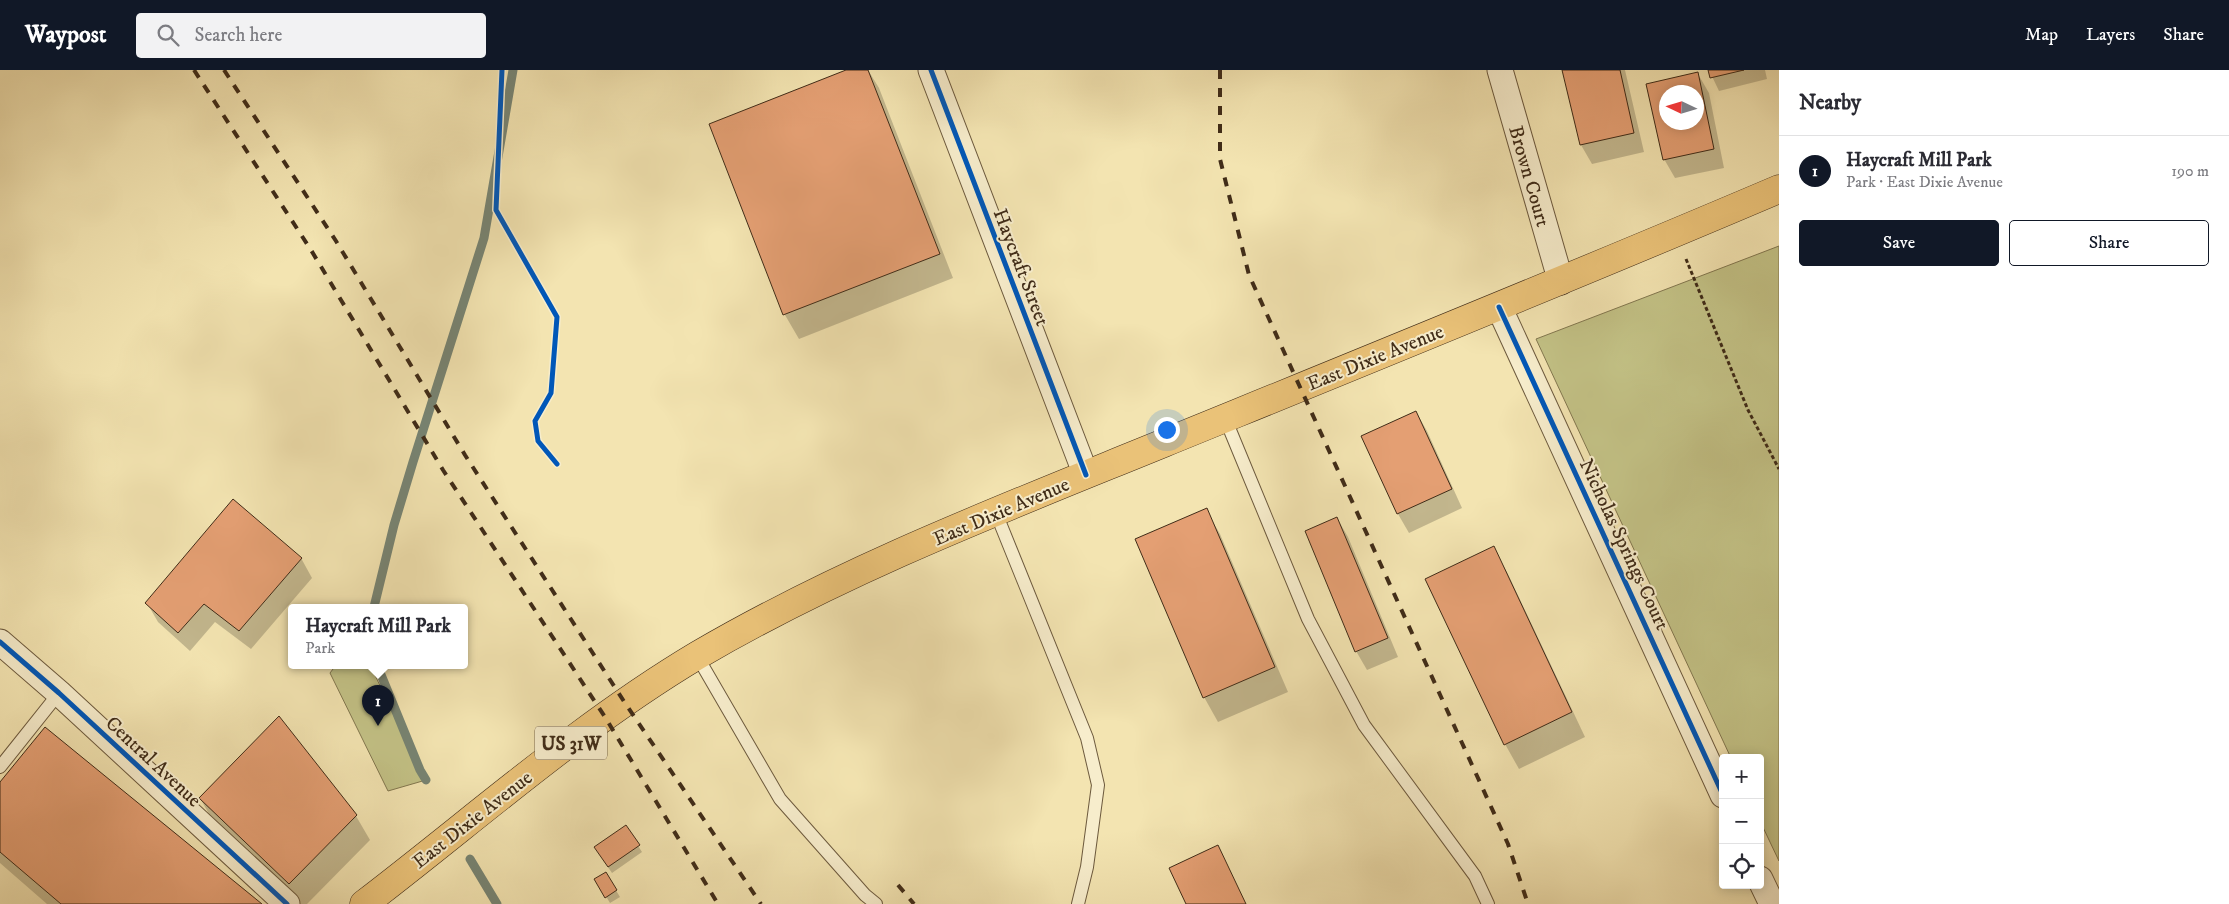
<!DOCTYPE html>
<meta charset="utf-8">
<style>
:root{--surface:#fff;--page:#f2f2f3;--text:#2b2b33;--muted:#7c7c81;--line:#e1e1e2;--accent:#111827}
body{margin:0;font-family:"IM FELL DW Pica",serif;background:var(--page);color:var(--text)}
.controls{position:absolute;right:15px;bottom:15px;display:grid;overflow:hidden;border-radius:5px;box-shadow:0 2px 12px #0003}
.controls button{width:45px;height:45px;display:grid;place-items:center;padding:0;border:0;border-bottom:1px solid var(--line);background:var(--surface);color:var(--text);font:25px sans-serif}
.compass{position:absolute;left:1659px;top:15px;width:45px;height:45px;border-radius:50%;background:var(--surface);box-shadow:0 2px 12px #0003;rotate:274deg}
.you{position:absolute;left:1166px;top:359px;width:18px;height:18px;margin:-12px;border:4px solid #fff;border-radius:50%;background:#1a73e8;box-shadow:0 0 0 8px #1a73e833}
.badge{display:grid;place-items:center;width:32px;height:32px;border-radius:50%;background:var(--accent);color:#fff;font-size:16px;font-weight:700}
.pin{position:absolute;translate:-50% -41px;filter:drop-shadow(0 1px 2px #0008)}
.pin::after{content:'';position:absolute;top:26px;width:18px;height:15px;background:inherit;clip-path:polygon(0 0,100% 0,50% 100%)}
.popup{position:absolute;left:288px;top:534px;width:180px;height:65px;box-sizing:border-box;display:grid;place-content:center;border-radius:5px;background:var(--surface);filter:drop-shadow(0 1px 4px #0005);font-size:16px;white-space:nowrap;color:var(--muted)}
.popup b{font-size:19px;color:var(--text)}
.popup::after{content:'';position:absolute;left:50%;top:100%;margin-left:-10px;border:10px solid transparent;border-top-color:var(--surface)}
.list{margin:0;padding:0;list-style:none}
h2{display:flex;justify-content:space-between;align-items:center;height:65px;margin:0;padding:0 20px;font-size:21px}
h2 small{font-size:16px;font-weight:400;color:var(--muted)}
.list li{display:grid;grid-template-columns:32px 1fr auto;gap:15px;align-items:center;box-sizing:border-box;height:70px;padding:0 20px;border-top:1px solid var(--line)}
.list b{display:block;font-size:19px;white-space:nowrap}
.list p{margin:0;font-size:16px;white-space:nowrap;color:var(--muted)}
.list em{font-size:16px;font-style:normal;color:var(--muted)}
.actions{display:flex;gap:10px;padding:15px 20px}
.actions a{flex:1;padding:11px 0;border:1px solid var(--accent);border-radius:5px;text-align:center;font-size:18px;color:var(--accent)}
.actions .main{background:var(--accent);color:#fff}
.icon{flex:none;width:28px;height:28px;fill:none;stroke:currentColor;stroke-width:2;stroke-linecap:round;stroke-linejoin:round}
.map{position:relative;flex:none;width:1779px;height:834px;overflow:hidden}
header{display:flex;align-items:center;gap:30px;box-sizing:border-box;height:70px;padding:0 25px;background:var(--accent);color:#fff}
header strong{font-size:24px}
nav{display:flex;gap:28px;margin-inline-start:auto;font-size:18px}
.search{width:350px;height:45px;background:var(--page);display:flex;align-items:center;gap:12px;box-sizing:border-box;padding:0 18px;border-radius:5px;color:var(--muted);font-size:19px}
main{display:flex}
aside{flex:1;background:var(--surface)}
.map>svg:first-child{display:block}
</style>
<header>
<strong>Waypost</strong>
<div class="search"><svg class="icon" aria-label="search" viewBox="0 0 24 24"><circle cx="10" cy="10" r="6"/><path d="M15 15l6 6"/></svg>Search here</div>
<nav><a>Map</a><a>Layers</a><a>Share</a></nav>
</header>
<main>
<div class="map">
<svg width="1779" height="834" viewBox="0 0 1779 834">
<rect width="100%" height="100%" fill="#f3e4b1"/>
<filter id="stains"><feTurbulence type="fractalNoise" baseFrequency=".004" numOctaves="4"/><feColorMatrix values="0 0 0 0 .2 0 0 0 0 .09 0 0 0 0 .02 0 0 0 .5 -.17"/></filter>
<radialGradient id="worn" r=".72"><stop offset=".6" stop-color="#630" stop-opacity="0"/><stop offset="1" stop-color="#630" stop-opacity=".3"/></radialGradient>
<!-- green -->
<path fill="#c3c286" stroke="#82774f" d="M1779 176V791L1760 751V688H1731L1536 269Z
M336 595H370L426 710 388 721 330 603Z"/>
<!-- shadow -->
<path fill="#0003" fill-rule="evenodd" d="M850 0H868L879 18 953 208 799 269 785 245 710 55Z
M1564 0H1625L1644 82 1592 94 1581 75Z
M1709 0H1765L1767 9 1719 21Z
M1698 4 1709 23 1724 98 1675 108 1664 89 1648 15ZM1666 22H1696V52H1666Z
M1416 342 1427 361 1462 438 1409 463 1398 444 1363 367Z
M1206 440 1220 464 1288 622 1218 652 1204 627 1137 470Z
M1337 448 1348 467 1398 587 1367 600 1356 581Z
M1493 478 1507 502 1585 667 1519 699 1505 674Z
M301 488 312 508 251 579 215 552 190 581 158 552 147 533Z
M0 714 260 834H47L0 793Z
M200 728 356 746 370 770 307 834H300L214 753Z
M626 757 642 782 612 803 599 784Z
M1217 776 1246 834H1187Z
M606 804 620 827 610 833 596 810Z"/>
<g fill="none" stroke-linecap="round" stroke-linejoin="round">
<!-- stream -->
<path stroke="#778473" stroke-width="9" d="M374 537 394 455 413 392 484 168 513 0
M377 595 420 700 426 710
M470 789 497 834"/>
</g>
<!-- building -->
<path fill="#e49f73" stroke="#402c18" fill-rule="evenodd" d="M846 0H868L940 184 783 245 709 54Z
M1562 0H1620L1634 63 1580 75Z
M1708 0H1744L1710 8Z
M1698 2 1714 79 1663 90 1646 14ZM1666 22H1696V52H1666Z
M1416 341 1452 419 1397 444 1361 366Z
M233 429 302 488 239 561 204 534 178 563 145 533Z
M1207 438 1275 597 1203 628 1135 469Z
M1337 447 1388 568 1355 582 1305 461Z
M1494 476 1572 642 1504 675 1425 509Z
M279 646 357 745 289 814 199 728Z
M45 657 262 834H61L0 782V712Z
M626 755 640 775 608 797 594 777Z
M1218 775 1246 834H1186L1169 798Z
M606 802 617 820 605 828 594 809Z"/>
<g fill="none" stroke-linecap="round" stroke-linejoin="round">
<!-- service casing -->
<g stroke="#6d5a3e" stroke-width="14">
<path id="service" d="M1225 348 1308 549 1364 655 1475 806 1488 834
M996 443 1087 668 1098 715 1087 797 1078 834
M697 586 780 729 865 825 876 834
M0 697 59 623"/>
</g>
<!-- minor casing -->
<g stroke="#6d5a3e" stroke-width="27">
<path id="minor" d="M931 0 1086 405
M1500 0 1561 212
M1499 237 1723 725
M0 572 59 623 287 834
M1760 809 1772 834"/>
</g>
<!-- primary casing -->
<g stroke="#402c18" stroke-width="29">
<path id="primary" d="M364 834C474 750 579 656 698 585 845 499 1007 437 1164 373 1370 289 1575 206 1779 119"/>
</g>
<!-- path -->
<path stroke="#402c18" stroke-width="3" stroke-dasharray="4 2.5" stroke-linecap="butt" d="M1686 189 1748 340 1779 399"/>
<!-- service -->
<use href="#service" stroke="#f7edcc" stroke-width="12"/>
<!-- minor -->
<use href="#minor" stroke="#f7edcc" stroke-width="25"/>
<!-- primary -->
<use href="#primary" stroke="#eac278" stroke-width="28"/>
<!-- rail -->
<path stroke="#402c18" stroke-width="4" stroke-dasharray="9 9" stroke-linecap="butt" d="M194 0 311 180 443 400 605 647 718 834
M224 0 336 171 465 385 625 633 761 834
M1220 0V89L1249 205 1508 774 1528 834
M898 815 914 834"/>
<!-- cycleway casing -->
<g stroke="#f7edcc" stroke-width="8">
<path id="cycleway" d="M502 0 496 140 557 247 551 323 535 351 538 371 557 394
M931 0 1086 405
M1499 237 1723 725
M0 572 59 623 287 834"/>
</g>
<!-- cycleway -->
<use href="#cycleway" stroke="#0057b8" stroke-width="5"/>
</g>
<g text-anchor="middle" stroke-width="4" stroke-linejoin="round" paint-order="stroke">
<!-- shield labels -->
<rect fill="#f7edcc" stroke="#77664e" stroke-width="1" x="535" y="656.5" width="72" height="33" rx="4"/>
<g font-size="19" font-weight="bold" fill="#402c18">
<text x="571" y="680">US 31W</text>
</g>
<!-- street labels -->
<g font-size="20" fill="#402c18" stroke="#f7edcc">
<text transform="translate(1530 106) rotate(74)" y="7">Brown Court</text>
<text transform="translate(1022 197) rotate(69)" y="7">Haycraft Street</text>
<text transform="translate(1375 287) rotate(-22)" y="7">East Dixie Avenue</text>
<text transform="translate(1001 441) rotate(-23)" y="7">East Dixie Avenue</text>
<text transform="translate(1625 474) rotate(65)" y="7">Nicholas Springs Court</text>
<text transform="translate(154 691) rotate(43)" y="7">Central Avenue</text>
<text transform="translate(472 749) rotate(-38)" y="7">East Dixie Avenue</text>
</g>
</g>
<rect width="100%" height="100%" filter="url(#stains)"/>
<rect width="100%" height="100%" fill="url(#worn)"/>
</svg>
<div class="controls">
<button>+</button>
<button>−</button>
<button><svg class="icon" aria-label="locate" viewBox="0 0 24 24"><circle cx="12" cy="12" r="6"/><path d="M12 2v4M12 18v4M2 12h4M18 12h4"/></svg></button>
</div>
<svg class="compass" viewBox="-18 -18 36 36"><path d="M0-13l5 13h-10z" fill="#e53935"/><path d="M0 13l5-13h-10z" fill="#7c7c81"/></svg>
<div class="you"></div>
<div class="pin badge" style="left:378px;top:656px">1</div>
<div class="popup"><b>Haycraft Mill Park</b>Park</div>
</div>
<aside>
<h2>Nearby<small></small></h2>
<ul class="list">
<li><span class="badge">1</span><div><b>Haycraft Mill Park</b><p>Park · East Dixie Avenue</p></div><em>190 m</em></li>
</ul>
<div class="actions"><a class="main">Save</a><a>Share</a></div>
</aside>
</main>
